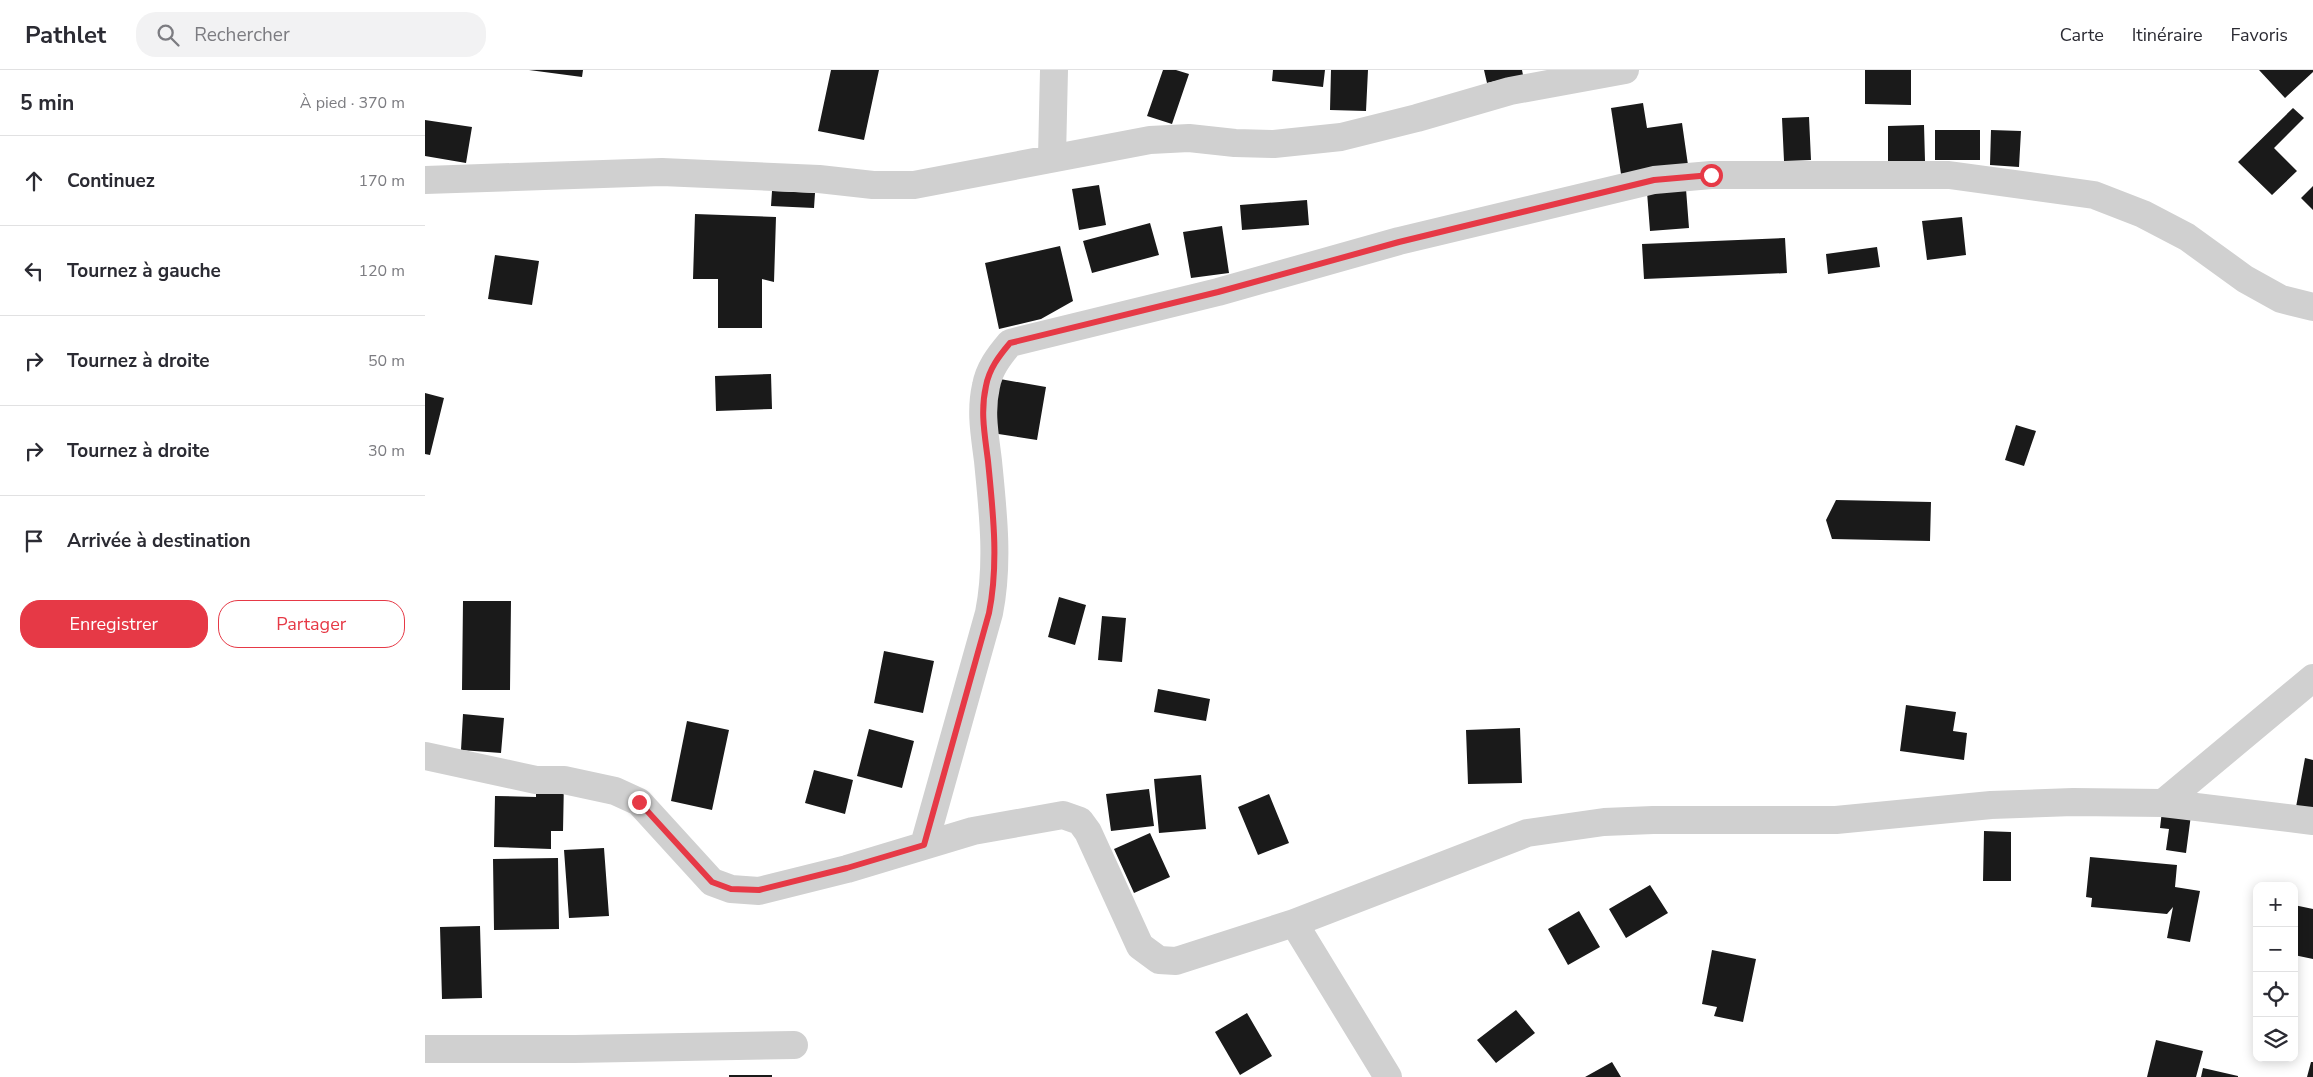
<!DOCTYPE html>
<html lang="fr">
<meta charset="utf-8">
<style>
:root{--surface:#fff;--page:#f2f2f3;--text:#2b2b33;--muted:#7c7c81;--line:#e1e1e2;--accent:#e63946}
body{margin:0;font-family:"Nunito Sans",sans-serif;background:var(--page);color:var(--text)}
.controls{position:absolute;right:15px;bottom:15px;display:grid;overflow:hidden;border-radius:10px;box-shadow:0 2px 12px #0003}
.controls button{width:45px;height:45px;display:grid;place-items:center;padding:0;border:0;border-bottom:1px solid var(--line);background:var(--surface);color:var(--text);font:25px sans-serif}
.stop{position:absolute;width:15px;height:15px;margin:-11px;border:4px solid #e63946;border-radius:50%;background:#fff}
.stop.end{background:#e63946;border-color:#fff;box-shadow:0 1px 5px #0008}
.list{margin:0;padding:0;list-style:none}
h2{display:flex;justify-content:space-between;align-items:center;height:65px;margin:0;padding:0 20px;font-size:21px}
h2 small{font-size:16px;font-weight:400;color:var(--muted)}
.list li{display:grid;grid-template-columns:32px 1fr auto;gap:15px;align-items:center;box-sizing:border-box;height:90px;padding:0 20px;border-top:1px solid var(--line)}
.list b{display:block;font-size:19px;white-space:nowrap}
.list em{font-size:16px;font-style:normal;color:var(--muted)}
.actions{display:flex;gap:10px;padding:15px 20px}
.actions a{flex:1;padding:11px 0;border:1px solid var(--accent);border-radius:20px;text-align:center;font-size:18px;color:var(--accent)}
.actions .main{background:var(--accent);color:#fff}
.icon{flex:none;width:28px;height:28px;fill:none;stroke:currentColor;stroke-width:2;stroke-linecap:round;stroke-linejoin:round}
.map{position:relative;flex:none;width:1888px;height:1007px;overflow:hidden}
header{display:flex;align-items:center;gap:30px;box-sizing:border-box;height:70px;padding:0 25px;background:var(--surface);border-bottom:1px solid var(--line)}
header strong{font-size:24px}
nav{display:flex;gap:28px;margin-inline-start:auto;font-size:18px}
.search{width:350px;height:45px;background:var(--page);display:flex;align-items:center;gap:12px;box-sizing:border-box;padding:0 18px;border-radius:20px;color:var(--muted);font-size:19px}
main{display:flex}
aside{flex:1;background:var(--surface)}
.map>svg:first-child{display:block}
</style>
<header>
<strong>Pathlet</strong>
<div class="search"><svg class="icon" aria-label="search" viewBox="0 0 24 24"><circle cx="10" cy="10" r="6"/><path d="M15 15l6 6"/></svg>Rechercher</div>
<nav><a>Carte</a><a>Itinéraire</a><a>Favoris</a></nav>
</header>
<main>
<aside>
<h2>5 min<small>À pied · 370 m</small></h2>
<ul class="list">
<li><svg class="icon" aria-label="ahead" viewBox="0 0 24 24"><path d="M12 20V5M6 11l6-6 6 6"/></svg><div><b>Continuez</b></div><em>170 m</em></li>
<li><svg class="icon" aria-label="left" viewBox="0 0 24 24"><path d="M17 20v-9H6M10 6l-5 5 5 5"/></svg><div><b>Tournez à gauche</b></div><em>120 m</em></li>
<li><svg class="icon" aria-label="right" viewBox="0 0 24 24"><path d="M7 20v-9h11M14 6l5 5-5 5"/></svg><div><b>Tournez à droite</b></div><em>50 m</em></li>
<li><svg class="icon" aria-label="right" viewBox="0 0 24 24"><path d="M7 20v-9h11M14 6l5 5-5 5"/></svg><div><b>Tournez à droite</b></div><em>30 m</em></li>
<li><svg class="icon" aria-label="arrive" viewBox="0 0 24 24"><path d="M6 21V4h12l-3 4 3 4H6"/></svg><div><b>Arrivée à destination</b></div></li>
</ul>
<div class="actions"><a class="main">Enregistrer</a><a>Partager</a></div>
</aside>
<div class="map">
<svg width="1888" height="1007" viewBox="0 0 1888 1007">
<rect width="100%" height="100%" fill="#fff"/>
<!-- building -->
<path fill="#1a1a1a" d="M104 0H158L157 7Z
M406 0H454L439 70 393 61Z
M738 0H751L764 4 747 54 722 46Z
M848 0H900L898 17 847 11Z
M906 0H943L941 41 905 40Z
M1059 0H1097L1098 5 1062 13Z
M1440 0H1486V35L1440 34Z
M1834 0H1888V2L1860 28Z
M1218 33 1222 58 1257 53 1263 95 1196 104 1186 38Z
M1868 38 1879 48 1849 78 1872 101 1847 125 1813 92Z
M1384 47 1386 90 1359 91 1357 48Z
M0 50 47 57 41 93 0 86Z
M1499 55 1500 91 1463 92V56Z
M1510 60H1555V90H1510Z
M1566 60 1596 61 1594 97 1565 95Z
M674 115 681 155 654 160 647 119Z
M1888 116V140L1876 128Z
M1261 119 1264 158 1225 161 1222 122Z
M347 121 390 123 389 138 346 136Z
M882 130 884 155 817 160 815 135Z
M270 144 351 147 349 212 337 209V258H293V209H268Z
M1537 147 1541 185 1502 190 1497 151Z
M725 153 734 185 667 203 658 171Z
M797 156 804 203 766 208 758 162Z
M1360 168 1362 203 1219 209 1217 174Z
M635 176 648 231 616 249 574 259 560 193Z
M1452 177 1455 197 1403 204 1401 184Z
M70 185 114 191 107 235 63 229Z
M346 304 347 339 291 341 290 306Z
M575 309 621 317 612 370 567 363Z
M0 323 19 328 5 385 0 384Z
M1591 355 1611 361 1599 396 1580 390Z
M1411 430 1506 432 1505 471 1407 469 1401 450Z
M634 527 661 535 650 575 623 567Z
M38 531H86L85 620H37Z
M677 546 701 548 697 592 673 590Z
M459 581 509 591 498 643 449 633Z
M733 619 785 629 781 651 729 642Z
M1481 635 1531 642 1528 661 1542 663 1539 690 1475 681Z
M38 644 79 648 76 683 36 680Z
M262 651 304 660 287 740 246 731Z
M1095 658 1097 713 1043 714 1041 660Z
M444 659 489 671 477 718 432 706Z
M1880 688 1888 690V740L1871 737Z
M389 700 428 710 420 744 380 733Z
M776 705 781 759 734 763 729 709Z
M111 710H139L138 761H126V779L69 777 70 726 111 727Z
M724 719 729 756 686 761 681 724Z
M844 724 864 773 833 785 813 737Z
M1737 741 1766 745 1761 783 1741 780 1744 759 1735 758Z
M1559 761 1586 762V811H1558Z
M725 763 745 807 709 823 689 779Z
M179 778 184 846 144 848 139 780Z
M1665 787 1752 795 1750 817 1775 821 1765 872 1742 868 1748 837 1742 844 1666 837 1667 828 1661 827Z
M133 788 134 859 69 860 68 789Z
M1225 815 1243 843 1201 868 1184 839Z
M1869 835 1888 839V889L1869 885Z
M1154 841 1175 877 1143 895 1123 859Z
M55 856 57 928 17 929 15 857Z
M1287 880 1331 889 1318 952 1289 946 1292 937 1277 934Z
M1091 940 1110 963 1071 993 1052 970Z
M822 943 847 986 815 1005 790 962Z
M1731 970 1778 981 1771 1007H1722Z
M1187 992 1196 1007H1160Z
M1886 992H1888V1007H1882Z
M1778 998 1813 1006V1007H1776Z
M304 1005H347V1007H304Z"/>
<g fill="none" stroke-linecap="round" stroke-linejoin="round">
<!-- minor -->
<path stroke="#d0d0d0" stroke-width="28" d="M627 87 629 0
M0 110 237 102 394 109 448 115H489L725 70 764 68 810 73 849 74 916 67 992 48 1085 21 1200 0
M0 686 111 710H139L190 721 214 732 287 812 306 819 334 821 422 799 548 761 638 745 655 751 663 762 715 876 734 890 751 891 869 853 1102 763 1179 752 1228 750H1411L1566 735 1648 732 1738 733 1888 751
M1738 733 1888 608
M499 775 564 543C574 493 568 442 563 391 560 366 555 342 561 316 564 299 574 286 585 273L793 222 974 171 1229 110 1286 105H1524L1669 125 1718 144 1762 167 1820 209 1856 229 1888 237
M869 853 963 1007
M0 979H150L369 975"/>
</g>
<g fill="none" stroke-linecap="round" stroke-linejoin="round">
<!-- route -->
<path stroke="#e63946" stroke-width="6" d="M214 732 287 812 306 819 334 820 422 798 499 775 564 543C574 493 568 442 563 391 560 366 555 342 561 316 564 299 574 286 585 273L793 222 974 172 1229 110 1286 105"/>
</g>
</svg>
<div class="controls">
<button>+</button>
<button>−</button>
<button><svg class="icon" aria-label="locate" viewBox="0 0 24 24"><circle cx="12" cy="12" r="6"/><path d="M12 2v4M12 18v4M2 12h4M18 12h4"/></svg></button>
<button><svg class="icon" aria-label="layers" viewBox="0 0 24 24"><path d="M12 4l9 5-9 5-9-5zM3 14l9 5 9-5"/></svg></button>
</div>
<div class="stop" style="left:1286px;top:105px"></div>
<div class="stop end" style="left:214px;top:732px"></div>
</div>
</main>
